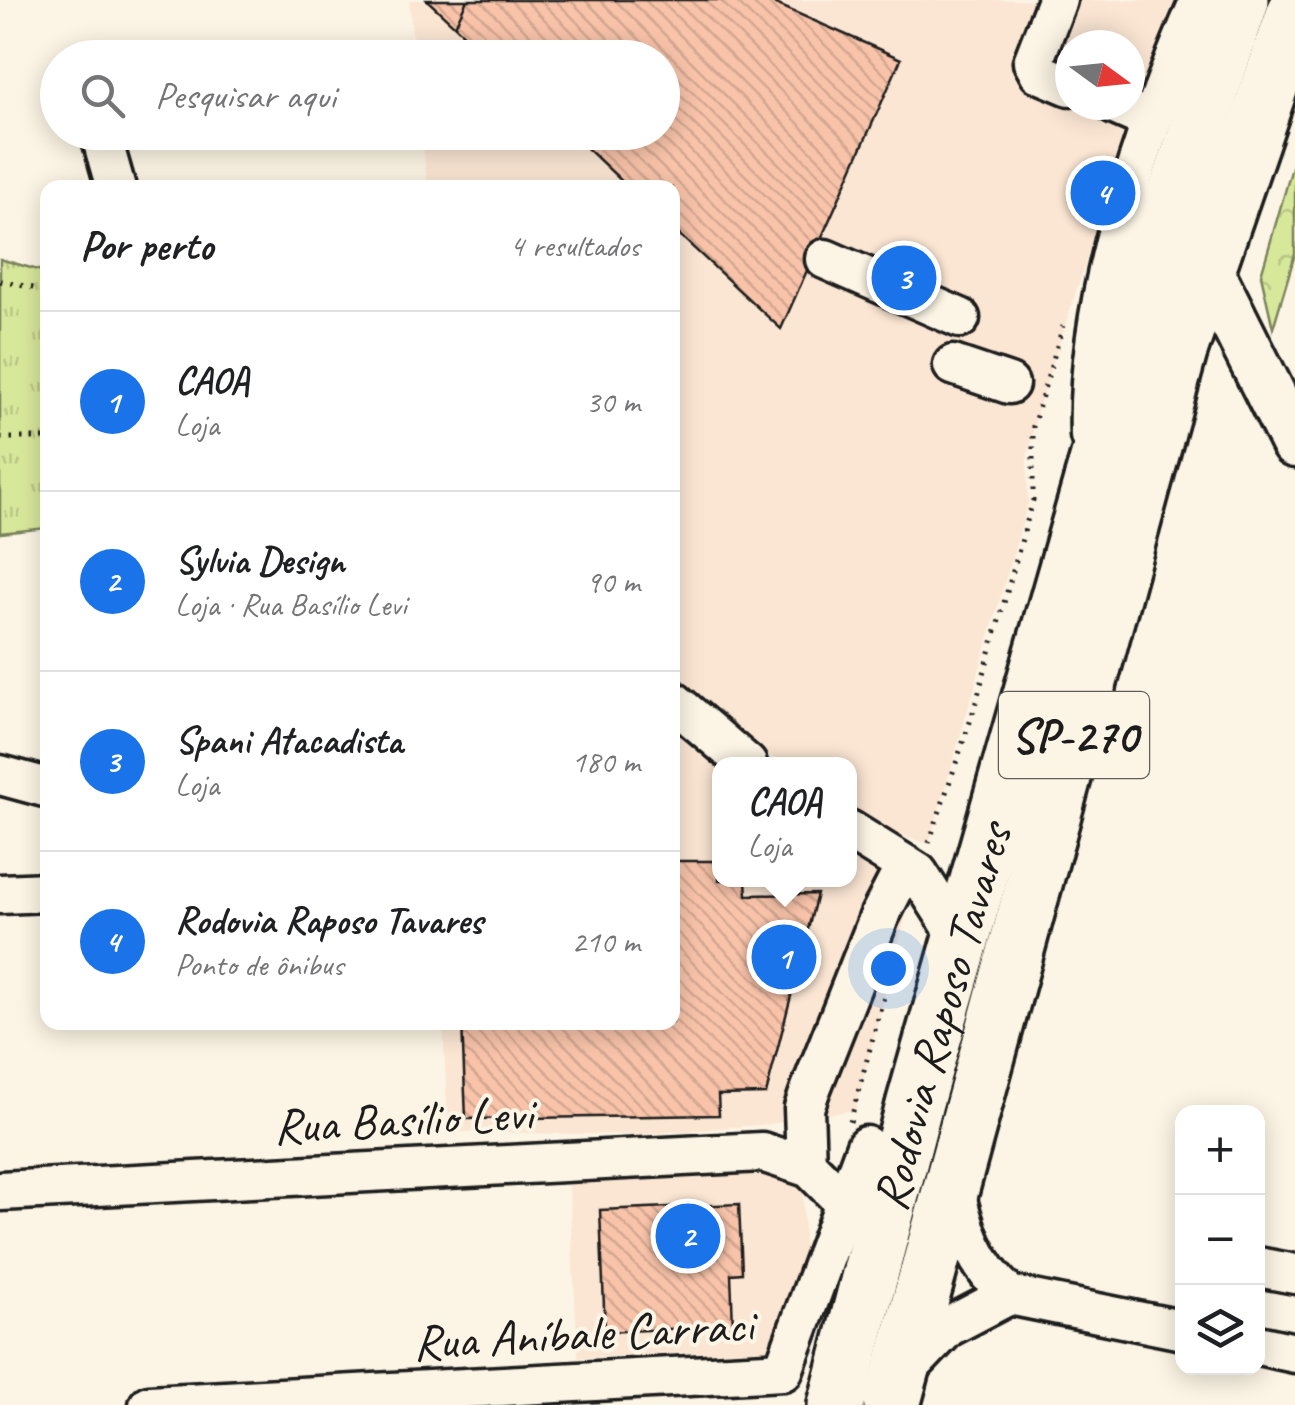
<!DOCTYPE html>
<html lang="pt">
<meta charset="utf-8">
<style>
:root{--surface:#fff;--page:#f2f2f2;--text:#202124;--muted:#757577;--line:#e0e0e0;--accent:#1a73e8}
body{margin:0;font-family:Caveat,sans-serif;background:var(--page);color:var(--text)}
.controls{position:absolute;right:30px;bottom:30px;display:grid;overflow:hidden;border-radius:20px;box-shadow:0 5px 25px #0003}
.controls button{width:90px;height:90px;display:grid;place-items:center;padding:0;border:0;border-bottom:2px solid var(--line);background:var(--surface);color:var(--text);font:50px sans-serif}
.compass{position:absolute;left:1055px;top:30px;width:90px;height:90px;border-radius:50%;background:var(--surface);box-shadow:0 5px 25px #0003;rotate:105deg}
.you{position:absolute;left:888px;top:968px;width:35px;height:35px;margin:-25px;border:8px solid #fff;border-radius:50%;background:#1a73e8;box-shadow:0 0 0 15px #1a73e833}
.badge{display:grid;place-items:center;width:65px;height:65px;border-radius:50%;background:var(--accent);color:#fff;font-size:32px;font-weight:700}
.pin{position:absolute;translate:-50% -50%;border:5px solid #fff;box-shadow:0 2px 10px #0006}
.popup{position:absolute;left:712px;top:757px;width:145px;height:130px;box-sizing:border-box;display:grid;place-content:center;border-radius:20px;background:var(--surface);filter:drop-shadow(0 2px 8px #0005);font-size:32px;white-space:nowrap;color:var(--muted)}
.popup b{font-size:38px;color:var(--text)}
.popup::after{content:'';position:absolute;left:50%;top:100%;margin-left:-20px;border:20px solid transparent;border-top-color:var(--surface)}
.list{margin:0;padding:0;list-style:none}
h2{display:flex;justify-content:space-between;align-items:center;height:130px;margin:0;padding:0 40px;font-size:42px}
h2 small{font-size:32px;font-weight:400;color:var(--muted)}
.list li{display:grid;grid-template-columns:65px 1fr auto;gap:30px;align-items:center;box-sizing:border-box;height:180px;padding:0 40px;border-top:2px solid var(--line)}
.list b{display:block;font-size:38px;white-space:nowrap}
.list p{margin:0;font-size:32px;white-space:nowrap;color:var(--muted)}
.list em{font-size:32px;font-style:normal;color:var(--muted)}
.icon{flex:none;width:55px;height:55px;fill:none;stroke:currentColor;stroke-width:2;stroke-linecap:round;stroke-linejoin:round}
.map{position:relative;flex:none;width:1295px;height:1405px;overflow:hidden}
.search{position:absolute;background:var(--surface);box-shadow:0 5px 25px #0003;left:40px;top:40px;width:640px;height:110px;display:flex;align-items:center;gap:25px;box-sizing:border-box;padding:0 35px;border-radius:55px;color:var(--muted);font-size:38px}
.panel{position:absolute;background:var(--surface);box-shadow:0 5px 25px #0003;left:40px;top:180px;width:640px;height:850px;border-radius:20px}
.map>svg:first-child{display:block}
</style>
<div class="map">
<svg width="1295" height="1405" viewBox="0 0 1295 1405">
<defs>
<pattern id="forest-crowns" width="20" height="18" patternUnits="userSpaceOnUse" patternTransform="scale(2.5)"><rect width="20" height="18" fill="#d8e89b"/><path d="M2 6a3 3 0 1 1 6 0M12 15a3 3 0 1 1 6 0" fill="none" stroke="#b9c685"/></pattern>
<pattern id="park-tufts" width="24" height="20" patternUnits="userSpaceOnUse" patternTransform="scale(2.5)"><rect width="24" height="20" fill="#d8e89b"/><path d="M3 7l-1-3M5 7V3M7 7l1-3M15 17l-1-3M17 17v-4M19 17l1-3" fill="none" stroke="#b9c685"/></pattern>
<pattern id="building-back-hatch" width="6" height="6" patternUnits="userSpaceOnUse" patternTransform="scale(2.5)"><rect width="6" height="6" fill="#f8c3a9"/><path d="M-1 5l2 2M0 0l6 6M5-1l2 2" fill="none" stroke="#d4a791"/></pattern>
</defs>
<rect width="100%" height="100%" fill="#fcf5e5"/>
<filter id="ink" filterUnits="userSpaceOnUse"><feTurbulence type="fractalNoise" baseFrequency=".01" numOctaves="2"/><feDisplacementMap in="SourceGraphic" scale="20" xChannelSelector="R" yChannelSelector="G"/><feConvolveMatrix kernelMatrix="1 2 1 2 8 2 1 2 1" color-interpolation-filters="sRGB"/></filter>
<g filter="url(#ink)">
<!-- built -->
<path fill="#fbe6d3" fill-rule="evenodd" d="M409 0H1182L1129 129 1037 412 1027 459 1028 503 929 844 897 835 849 806V764H783L748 741 673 674 672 188 428 187 421 133 662 132V58L414 57ZM1070 45H1130V105H1070Z
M673 732 721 764 719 880H849V850L912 892 855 1110 771 1124 637 1135 448 1132 443 1023 672 1022Z
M727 1164 803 1186 805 1286 776 1349 578 1358 568 1173Z"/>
<!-- forest -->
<path fill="url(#forest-crowns)" stroke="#7a825c" stroke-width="2.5" d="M1295 157V254L1273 328 1261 275Z"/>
<!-- park -->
<path fill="url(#park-tufts)" stroke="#7a825c" stroke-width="2.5" d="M0 259 48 273 47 528 0 533Z"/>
<!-- building -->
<path fill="url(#building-back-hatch)" stroke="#1c1c1c" stroke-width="2.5" d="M427 0H467L455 26Z
M467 0H767L901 59 781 329 672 228V188H629L570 132H662V58H489L455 26Z
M672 861H719V880H746L747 895 817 894 766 1094 718 1095 719 1115 466 1119 462 1022H672Z
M739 1204 742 1273 731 1274 733 1326 605 1332 600 1210Z"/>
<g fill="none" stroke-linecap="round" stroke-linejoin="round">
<!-- minor casing -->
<g stroke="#1c1c1c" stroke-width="45">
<path id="minor" d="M1057 0 1033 62 1039 73 1070 86
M1115 105 1152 121
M100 132 116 188
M825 259 960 318
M953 365 1009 384
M1090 436C1085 298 1145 125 1200 0
M672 700 747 764
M0 775 48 788
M849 830 918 873 962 942
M0 894 48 892
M806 1166 804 1108 810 1091 880 915 906 865
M954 1187C964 1231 975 1265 1009 1295L1182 1330
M0 1191 762 1152 810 1168 844 1202 878 1248
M1258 1267 1295 1274
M1258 1345 1295 1353
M908 1369 948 1327 1009 1295
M149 1405 783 1371 866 1146"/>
</g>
<!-- major casing -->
<g stroke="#1c1c1c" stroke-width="55">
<path id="major" d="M1207 267 1295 443"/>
</g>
<!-- highway casing -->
<g stroke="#1c1c1c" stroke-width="62">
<g id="highway">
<path id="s1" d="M836 1405 915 1102 1160 242 1241 0"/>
<path d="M892 1405 1179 351 1295 13"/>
</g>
</g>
<!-- path -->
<path stroke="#1c1c1c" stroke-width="5" stroke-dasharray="2.5 8" stroke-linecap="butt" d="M0 281 48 291
M0 438H48
M929 843 972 716 1033 500V426L1063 326
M850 1122 884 997"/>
<!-- minor -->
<use href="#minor" stroke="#fcf5e5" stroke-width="38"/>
<!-- major -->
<use href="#major" stroke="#fcf5e5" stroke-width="48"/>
<!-- highway -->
<use href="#highway" stroke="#fcf5e5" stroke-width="55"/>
</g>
</g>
<g text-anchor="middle" stroke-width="8" stroke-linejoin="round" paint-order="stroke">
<!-- shield labels -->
<rect fill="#fcf5e5" stroke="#5f5d58" stroke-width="2.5" x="999" y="692" width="150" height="86" rx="8"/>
<g font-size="48" font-weight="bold" fill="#1c1c1c">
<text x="1074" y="752">SP-270</text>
</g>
<!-- street labels -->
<g font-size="50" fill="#1c1c1c" stroke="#fcf5e5">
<text dy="18" stroke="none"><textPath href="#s1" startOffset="402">Rodovia Raposo Tavares</textPath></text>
<text transform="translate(403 1118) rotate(-3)" y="18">Rua Basílio Levi</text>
<text transform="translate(583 1332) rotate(-3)" y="18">Rua Aníbale Carraci</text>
</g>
</g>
</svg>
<div class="controls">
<button>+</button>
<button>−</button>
<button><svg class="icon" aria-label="layers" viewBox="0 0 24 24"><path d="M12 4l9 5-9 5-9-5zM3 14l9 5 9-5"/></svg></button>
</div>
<svg class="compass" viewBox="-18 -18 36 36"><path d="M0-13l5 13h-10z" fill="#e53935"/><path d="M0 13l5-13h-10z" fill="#757577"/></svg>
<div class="you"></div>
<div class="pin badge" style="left:784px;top:957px">1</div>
<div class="popup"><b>CAOA</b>Loja</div>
<div class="pin badge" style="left:688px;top:1236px">2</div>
<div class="pin badge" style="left:904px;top:278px">3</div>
<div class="pin badge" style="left:1103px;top:193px">4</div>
<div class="search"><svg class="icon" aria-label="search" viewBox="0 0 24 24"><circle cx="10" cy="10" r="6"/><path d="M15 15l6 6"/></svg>Pesquisar aqui</div>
<section class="panel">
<h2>Por perto<small>4 resultados</small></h2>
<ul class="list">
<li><span class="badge">1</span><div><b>CAOA</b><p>Loja</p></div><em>30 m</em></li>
<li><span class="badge">2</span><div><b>Sylvia Design</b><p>Loja · Rua Basílio Levi</p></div><em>90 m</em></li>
<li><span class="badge">3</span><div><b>Spani Atacadista</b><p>Loja</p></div><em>180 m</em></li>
<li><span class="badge">4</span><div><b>Rodovia Raposo Tavares</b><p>Ponto de ônibus</p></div><em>210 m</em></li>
</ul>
</section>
</div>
